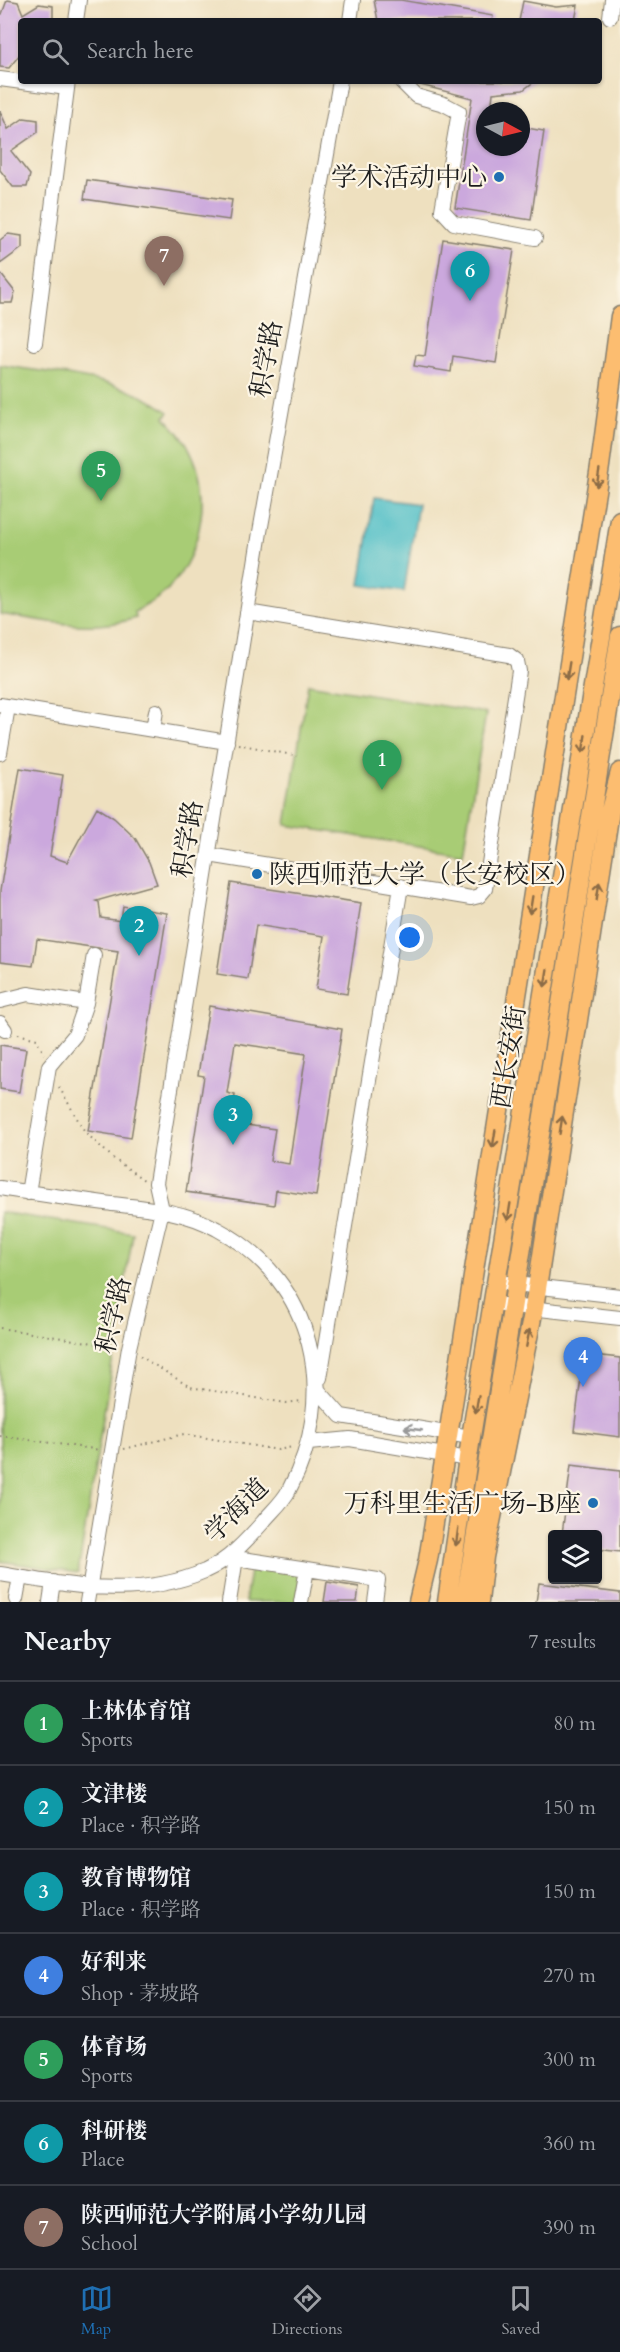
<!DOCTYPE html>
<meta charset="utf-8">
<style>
:root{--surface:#171b24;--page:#20242c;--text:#f1f3f6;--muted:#9ea1a6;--line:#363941;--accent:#1f6fb2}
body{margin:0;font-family:Cardo,"Noto Serif SC",serif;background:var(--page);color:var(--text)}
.controls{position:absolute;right:18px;bottom:18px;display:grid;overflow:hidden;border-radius:6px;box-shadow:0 2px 4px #0004}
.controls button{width:54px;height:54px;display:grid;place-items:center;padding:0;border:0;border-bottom:2px solid var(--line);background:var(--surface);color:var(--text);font:30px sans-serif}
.compass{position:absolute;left:476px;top:102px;width:54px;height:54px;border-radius:50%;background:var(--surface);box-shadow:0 2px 4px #0004;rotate:97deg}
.you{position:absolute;left:410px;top:938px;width:21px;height:21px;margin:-15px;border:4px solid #fff;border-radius:50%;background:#1a73e8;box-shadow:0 0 0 9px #1a73e833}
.badge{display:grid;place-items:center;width:39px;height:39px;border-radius:50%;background:var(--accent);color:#fff;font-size:20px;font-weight:700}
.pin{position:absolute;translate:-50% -50px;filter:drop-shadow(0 2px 3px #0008)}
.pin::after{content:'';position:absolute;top:32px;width:21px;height:18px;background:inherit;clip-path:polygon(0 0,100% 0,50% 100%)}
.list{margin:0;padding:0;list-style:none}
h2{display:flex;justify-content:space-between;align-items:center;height:78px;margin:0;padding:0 24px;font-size:26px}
h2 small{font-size:20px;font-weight:400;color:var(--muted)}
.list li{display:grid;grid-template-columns:39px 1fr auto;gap:18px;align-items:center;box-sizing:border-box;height:84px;padding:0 24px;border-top:2px solid var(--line)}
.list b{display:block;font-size:22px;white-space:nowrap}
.list p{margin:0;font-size:20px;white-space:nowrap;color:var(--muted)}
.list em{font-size:20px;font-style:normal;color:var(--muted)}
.icon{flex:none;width:33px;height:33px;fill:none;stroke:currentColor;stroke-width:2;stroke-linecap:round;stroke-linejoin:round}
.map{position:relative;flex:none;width:620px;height:1602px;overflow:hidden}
.search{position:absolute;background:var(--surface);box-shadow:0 2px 4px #0004;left:18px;right:18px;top:18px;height:66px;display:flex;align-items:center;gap:15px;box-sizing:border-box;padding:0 21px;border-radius:6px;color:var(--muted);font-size:22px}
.sheet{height:666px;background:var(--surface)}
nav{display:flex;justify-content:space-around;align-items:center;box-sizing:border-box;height:84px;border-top:2px solid var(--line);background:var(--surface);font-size:16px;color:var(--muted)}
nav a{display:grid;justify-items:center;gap:3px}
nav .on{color:var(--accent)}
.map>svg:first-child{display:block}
</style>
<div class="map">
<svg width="620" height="1602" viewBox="0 0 620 1602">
<rect width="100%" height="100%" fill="#fcf5e5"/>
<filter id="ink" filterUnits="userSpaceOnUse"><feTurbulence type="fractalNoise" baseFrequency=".0167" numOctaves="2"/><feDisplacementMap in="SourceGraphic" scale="12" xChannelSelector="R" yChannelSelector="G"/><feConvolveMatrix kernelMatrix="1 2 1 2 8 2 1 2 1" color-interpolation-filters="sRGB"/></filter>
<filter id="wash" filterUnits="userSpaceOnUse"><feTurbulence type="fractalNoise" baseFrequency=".008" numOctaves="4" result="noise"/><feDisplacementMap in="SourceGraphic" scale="24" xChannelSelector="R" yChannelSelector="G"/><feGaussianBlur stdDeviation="1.35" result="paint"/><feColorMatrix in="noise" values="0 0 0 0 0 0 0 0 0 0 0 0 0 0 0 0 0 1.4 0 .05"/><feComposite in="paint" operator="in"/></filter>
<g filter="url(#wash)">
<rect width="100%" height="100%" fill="#eee0bf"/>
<!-- green -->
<path fill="#a8cc75" stroke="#627448" stroke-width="1.5" d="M0 365C59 375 119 376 169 412L165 417C172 426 183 436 188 446 213 492 203 550 169 588 161 598 146 605 135 612L136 618C89 633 48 621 0 614Z
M308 684 486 713 463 853 286 825Z
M0 1212 133 1233 78 1573 0 1561Z
M251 1565 297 1572 301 1577 298 1602H245Z"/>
<!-- water -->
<path fill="#51bfc7" stroke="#366e72" stroke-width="1.5" d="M374 498 418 504 404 592 360 585Z"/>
<g id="blocks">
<!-- building -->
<path fill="#cba8dd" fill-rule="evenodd" d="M7 0 18 2 23 14 39 4 53 6V18L49 21H21V53L9 68 0 67V14H2Z
M374 0H401L493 16 492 21H378Z
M523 1 556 7 578 5 575 21H519Z
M420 81H535L523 90 493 93 491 111H485V147H521V127L544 131 531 220 455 208 472 98 420 85Z
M0 111 8 129 24 118 38 120V132L11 151 30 175 27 187H13L0 170Z
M87 180 232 200 229 220 84 199Z
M8 234 22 236V248L0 264V240Z
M443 239 514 250 496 363 453 356 451 372 414 366 416 355 425 356Z
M0 273 15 292 12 303H0Z
M20 768 63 775 50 856 67 862 97 807 114 818 135 838 149 862 157 884 96 901 99 902 101 918 121 921 123 906 167 913 131 1138 88 1131 118 951 37 939 33 966 0 962V891Z
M231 883 361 903 347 994 316 989 324 936 256 925 248 979 217 974Z
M209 1006 342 1029 316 1196 276 1190 274 1205 186 1192 204 1076 198 1075ZM235 1043 306 1054 289 1164 270 1161 275 1129 231 1123 235 1095 227 1093Z
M0 1045 26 1049 19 1092 0 1089Z
M584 1354 620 1358V1437L574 1431Z
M571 1465 620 1471V1552L597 1549V1534H562Z
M327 1582 359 1587 357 1602H324Z
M539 1583 620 1593V1602H536Z"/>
</g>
</g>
<g filter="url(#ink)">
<use href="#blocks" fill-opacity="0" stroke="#857e6e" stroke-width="1.5"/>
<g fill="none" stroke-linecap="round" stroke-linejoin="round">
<!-- minor casing -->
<g stroke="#857e6e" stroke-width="16">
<path id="minor" d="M610 17 612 0
M76 21 79 0
M350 21 353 0
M0 79 67 88
M401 81 416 96 444 104 459 112 442 210 454 223 535 238
M35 343 68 81
M0 705 227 742
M153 730 156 711
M0 753 8 707
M209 855 471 898 479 896 485 889 519 671 517 661 509 655 247 612
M0 1001 28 994 86 1003
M0 1023 5 1030
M0 1188C37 1194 75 1199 112 1204 148 1208 185 1211 217 1229 316 1281 339 1396 289 1490 283 1502 271 1512 263 1522 246 1541 229 1560 205 1571 137 1600 70 1585 0 1574
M28 1193 49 1066 75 1035 86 1003 94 955
M498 1282 620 1296
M494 1304 620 1318
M320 1378 401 886
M317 1381 318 1390 341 1416 471 1437
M309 1443 350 1439 468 1459
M236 1558 378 1580 375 1602
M16 1599 20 1577
M50 1602 53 1582
M87 1602 129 1348 162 1210 156 1183 260 532 340 81
M229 1602 236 1558 233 1554
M301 1602 307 1569"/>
</g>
<!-- major casing -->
<g stroke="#857e6e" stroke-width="21">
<path id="major" d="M418 1602 428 1560 445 1455 600 466 620 316
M447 1602 471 1437 620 520
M465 1602 620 636
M479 1602 484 1557 534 1308 610 811 620 772"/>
</g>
<!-- path -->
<path stroke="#857e6e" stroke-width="2" stroke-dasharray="1.5 4.5" stroke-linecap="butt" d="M238 744 297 756
M18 1034 37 1039 44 1054
M59 1087 85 1132 114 1159 144 1180
M0 1328 118 1347
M140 1356 190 1387 286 1403 301 1401
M0 1436 101 1450
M124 1449 184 1434 278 1450 292 1447"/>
<!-- minor -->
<use href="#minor" stroke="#fff" stroke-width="14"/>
<!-- major -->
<use href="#major" stroke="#fcbd6f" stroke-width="18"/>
</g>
<!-- one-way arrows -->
<defs><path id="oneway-shaft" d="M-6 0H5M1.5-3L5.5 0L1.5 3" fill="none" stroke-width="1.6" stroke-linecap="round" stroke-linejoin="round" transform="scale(1.5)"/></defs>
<g stroke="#8c6c46">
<use href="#oneway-shaft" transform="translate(598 478) rotate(99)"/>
<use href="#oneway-shaft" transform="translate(568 671) rotate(99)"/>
<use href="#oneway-shaft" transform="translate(584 744) rotate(99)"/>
<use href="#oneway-shaft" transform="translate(598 891) rotate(-81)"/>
<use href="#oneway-shaft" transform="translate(531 905) rotate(99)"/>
<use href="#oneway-shaft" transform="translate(546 978) rotate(99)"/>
<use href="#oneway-shaft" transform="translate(561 1125) rotate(-81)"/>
<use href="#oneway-shaft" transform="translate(494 1139) rotate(99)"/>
<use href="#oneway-shaft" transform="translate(509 1212) rotate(99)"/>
<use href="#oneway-shaft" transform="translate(528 1338) rotate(-79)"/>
<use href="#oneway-shaft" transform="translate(477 1404) rotate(100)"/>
<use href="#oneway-shaft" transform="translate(457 1537) rotate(98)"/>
</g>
<use stroke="#999" href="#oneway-shaft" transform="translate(413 1429) rotate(-172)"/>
</g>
<!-- markers -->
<g fill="#1f6fb2" stroke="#fcf5e5" stroke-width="2">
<circle cx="499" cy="177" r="6"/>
<circle cx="257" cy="874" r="6"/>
<circle cx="593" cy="1503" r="6"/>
</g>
<g text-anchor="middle" stroke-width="4.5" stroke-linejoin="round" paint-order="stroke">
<!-- poi labels -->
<g font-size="26" fill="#1c1c1c" stroke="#fcf5e5" text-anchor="end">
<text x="487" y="186">学术活动中心</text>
<text x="269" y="883" text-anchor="start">陕西师范大学（长安校区）</text>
<text x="581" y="1512">万科里生活广场-B座</text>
</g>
<!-- street labels -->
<g font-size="26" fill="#1c1c1c" stroke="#fcf5e5">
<text transform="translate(266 359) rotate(-80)" y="9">积学路</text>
<text transform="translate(187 839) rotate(-81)" y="9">积学路</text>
<text transform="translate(508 1057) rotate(-81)" y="9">西长安街</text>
<text transform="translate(113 1315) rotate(-77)" y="9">积学路</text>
<text transform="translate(236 1510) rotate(-45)" y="9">学海道</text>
</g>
</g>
</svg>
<div class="controls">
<button><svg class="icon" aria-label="layers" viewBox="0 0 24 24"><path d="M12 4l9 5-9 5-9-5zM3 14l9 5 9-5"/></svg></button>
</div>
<svg class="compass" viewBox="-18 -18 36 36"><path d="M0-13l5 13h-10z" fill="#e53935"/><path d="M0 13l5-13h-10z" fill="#9ea1a6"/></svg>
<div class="you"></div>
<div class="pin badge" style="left:382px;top:790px;background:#2e9e5b">1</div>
<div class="pin badge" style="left:139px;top:956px;background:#0f9aa8">2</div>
<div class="pin badge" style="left:233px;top:1145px;background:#0f9aa8">3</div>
<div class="pin badge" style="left:583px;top:1387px;background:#3f7fe0">4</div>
<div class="pin badge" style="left:101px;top:501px;background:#2e9e5b">5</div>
<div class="pin badge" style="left:470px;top:301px;background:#0f9aa8">6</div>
<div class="pin badge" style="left:164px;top:286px;background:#8d6e63">7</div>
<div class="search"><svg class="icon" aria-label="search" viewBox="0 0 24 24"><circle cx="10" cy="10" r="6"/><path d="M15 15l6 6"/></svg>Search here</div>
</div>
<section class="sheet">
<h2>Nearby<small>7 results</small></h2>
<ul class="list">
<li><span class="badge" style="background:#2e9e5b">1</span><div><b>上林体育馆</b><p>Sports</p></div><em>80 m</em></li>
<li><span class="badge" style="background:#0f9aa8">2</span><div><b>文津楼</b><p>Place · 积学路</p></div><em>150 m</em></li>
<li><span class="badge" style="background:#0f9aa8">3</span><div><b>教育博物馆</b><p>Place · 积学路</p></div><em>150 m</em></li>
<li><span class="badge" style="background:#3f7fe0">4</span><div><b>好利来</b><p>Shop · 茅坡路</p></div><em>270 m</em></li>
<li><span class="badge" style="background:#2e9e5b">5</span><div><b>体育场</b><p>Sports</p></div><em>300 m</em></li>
<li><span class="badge" style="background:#0f9aa8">6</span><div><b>科研楼</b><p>Place</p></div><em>360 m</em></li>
<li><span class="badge" style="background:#8d6e63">7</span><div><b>陕西师范大学附属小学幼儿园</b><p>School</p></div><em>390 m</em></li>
</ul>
</section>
<nav>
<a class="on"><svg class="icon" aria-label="map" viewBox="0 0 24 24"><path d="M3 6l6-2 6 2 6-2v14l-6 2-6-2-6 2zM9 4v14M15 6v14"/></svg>Map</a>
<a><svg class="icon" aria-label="directions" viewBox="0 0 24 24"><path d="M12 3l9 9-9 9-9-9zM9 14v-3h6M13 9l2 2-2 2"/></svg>Directions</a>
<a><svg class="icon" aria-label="saved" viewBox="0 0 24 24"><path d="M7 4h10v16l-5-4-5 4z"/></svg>Saved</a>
</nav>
